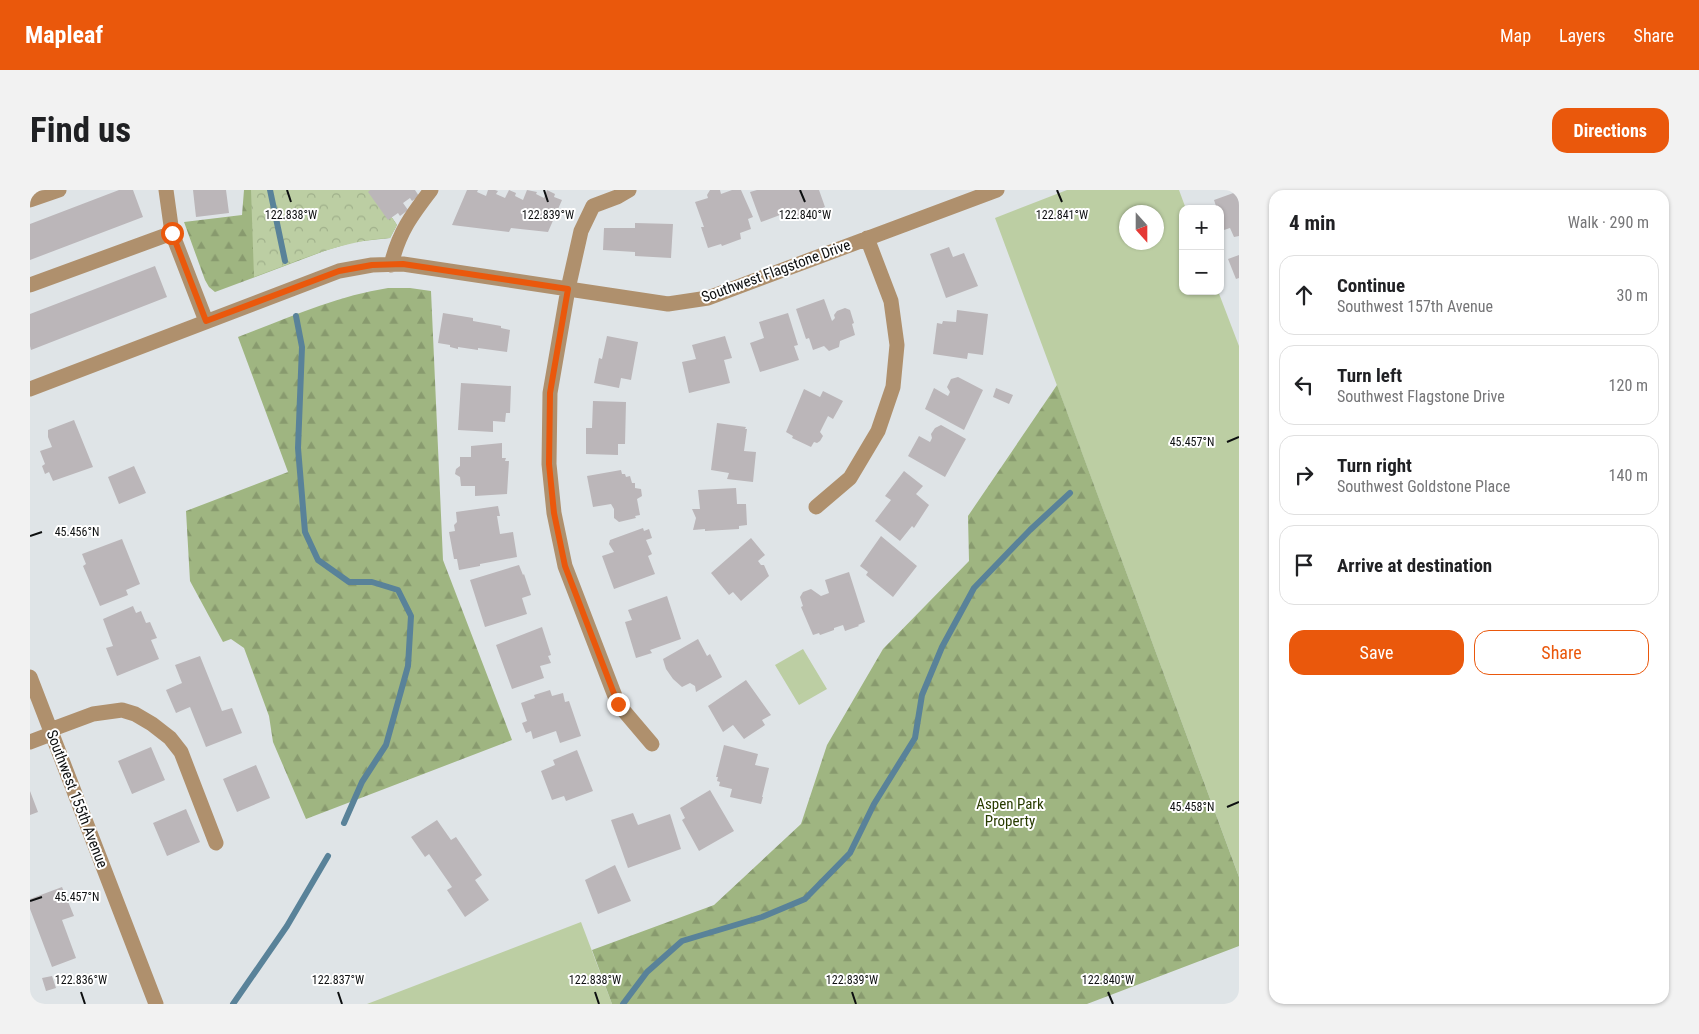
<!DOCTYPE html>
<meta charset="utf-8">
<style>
:root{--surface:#fff;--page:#f2f2f2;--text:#202124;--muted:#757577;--line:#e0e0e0;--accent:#ea580c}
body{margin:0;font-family:"Roboto Condensed",sans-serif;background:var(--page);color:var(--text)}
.controls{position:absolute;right:15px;top:15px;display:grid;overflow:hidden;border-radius:10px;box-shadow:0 1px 4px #0004}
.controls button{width:45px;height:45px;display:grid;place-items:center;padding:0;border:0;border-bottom:1px solid var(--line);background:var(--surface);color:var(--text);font:25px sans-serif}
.compass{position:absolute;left:1089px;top:15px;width:45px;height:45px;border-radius:50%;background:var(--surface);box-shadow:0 1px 4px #0004;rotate:159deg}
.stop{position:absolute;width:15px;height:15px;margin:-11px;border:4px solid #ea580c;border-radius:50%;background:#fff}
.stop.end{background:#ea580c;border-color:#fff;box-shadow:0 1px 5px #0008}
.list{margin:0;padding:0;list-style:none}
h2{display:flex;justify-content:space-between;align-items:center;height:65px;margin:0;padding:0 20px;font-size:21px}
h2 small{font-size:16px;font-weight:400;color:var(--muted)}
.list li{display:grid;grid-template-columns:32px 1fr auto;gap:15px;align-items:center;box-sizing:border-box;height:80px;margin:0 10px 10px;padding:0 10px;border:1px solid var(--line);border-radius:15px}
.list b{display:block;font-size:19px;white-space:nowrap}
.list p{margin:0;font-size:16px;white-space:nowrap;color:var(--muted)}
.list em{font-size:16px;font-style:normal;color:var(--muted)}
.actions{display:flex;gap:10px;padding:15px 20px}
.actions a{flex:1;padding:11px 0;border:1px solid var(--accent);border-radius:15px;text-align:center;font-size:18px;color:var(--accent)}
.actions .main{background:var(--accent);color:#fff}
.icon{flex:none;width:28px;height:28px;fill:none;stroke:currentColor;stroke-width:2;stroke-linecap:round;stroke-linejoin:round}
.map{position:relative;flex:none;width:1209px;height:814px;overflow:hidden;border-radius:15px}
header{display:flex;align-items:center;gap:30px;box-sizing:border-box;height:70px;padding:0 25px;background:var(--accent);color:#fff}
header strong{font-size:24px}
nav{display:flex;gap:28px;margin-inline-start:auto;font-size:18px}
.intro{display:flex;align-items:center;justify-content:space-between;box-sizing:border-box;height:120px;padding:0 30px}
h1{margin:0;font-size:35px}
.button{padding:12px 22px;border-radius:15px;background:var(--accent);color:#fff;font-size:18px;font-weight:700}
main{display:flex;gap:30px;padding:0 30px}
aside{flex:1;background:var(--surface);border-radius:15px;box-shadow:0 1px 4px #0004}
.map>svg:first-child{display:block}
</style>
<header>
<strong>Mapleaf</strong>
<nav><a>Map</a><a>Layers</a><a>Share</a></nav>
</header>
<div class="intro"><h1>Find us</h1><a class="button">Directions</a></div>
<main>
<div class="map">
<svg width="1209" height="814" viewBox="0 0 1209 814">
<defs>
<pattern id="forest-firs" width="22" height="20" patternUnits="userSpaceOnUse" patternTransform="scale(1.25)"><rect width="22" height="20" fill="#9fb581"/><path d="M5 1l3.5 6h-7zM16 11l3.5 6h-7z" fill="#889a6e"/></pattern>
<pattern id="park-crowns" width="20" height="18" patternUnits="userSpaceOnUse" patternTransform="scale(1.25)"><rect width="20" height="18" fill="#bccea3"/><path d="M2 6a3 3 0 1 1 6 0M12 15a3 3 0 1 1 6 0" fill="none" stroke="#a0b08b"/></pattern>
</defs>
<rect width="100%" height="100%" fill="#dfe4e7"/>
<!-- grass -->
<path fill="#bccea3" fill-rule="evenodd" d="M1037 0H1149L1156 19H1153V101H1188L1209 156V687L965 28ZM1096 22H1126V52H1096Z
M773 459 797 499 769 515 745 475Z
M551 732 582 814H337Z"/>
<!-- forest -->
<path fill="url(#forest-firs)" d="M214 0H343L367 35 360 48 324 52 297 60 185 102 179 97 175 90 154 32 212 25Z
M358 98H380L401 101 413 370 482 550 276 629 243 552 239 526 214 458 201 449 193 452 160 391 156 321 258 282 208 147C256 129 306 106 358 98Z
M1027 195 1209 687V756L1057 814H582L562 760 684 715 771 634 797 555 853 459 939 371 938 326Z"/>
<!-- park -->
<path fill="url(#park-crowns)" d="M221 0H343L367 35 360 48C313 50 268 71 224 87Z"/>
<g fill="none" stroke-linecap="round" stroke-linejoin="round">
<!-- stream -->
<path stroke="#598299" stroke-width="6" d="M240 0 255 71
M266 126 272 157 268 258 275 342 288 370 319 392H342L368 400 381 426 378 476 356 555 332 592 314 633
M203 814 257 736 298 666
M593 814 617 782 652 751 732 727 775 709 820 663 844 614 885 548 892 505 912 457 944 398 1000 340 1040 303"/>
</g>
<!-- building -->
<path fill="#bbb6b9" d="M89 0H103L113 27 0 70V34Z
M163 0H196L199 23 166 27Z
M340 0H385L389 6 382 11 380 8 373 13 378 20 370 26 368 23 358 30 338 2Z
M437 0H448L447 2 456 6 458 0H465L468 1 466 4 475 8 479 0 486 3 485 6 493 10 497 0 507 2 506 4 514 8 517 0 525 4 524 7 532 10 518 42 481 38 479 42 422 35Z
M680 0H690L691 4 702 0H711L723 27 718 29 721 39 710 43 711 49 692 56 691 54 678 58 671 37H674L665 12 678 8 677 5Z
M727 0H789L795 17 761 30 758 22 731 32 720 2Z
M1209 1V46L1204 47 1200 38 1194 40 1190 28V19H1187L1184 10Z
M605 33 643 34 641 68 605 66V62L573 60 574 38H605Z
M919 57 923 67 934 63 948 96 916 108 900 64Z
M1209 65V88L1206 89 1198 69Z
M125 76 137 107 1 160 0 156V124Z
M794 109 802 131 805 128 804 125 807 121 815 118 820 120 824 133 822 134 825 145 810 151 809 157 799 161 794 156 783 160 779 148 776 149 766 119Z
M927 120 958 124 953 165 938 163 937 169 903 164 907 133 912 134 913 131 926 132Z
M413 123 443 128V131L471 136V138L480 140 477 162 448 158V160L428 157V159L420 157V155L408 153Z
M758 123 768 155 764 156 769 170 730 182 720 153 734 148 729 132Z
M577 146 608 152 601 190 591 188 589 198 564 193 569 168 572 169Z
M695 146 702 168 694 170 700 193 659 203 652 172 666 169 662 155Z
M928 187 953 200 934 240 895 219 904 198 918 206 920 202 917 197 921 189Z
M431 193 481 196 480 223H476L475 232 463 231V242L428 240Z
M966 198 983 205 979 214 963 207Z
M774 199 790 207 793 201 813 211 803 229 798 226 790 242 793 246 790 251 787 253 784 252 781 257 762 248 763 246 756 242Z
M563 211 596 212 595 254H588V265L556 264V238H562Z
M44 230 63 277 23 291 19 282 15 284 12 276 15 274 10 261 22 257 18 247V240Z
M687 233 716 237 715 239H717L714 261 726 262 723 292 697 289 699 283 681 280Z
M911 235 936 249 915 287 878 266 889 246 900 252 902 248 901 244 905 238Z
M472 253V268H476L475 271H479L477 304 445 306V296H431L430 287 425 284 426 279 430 276V267H441V256Z
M104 276 116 303 89 314 78 287Z
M591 280 592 284H595L596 287 600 286 602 293H605V298L611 299 612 306 607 309 610 325 605 326 606 328 589 332 584 328V319L581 314 563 317 557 286Z
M874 281 893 296 886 304 899 315 884 338 882 336 870 351 845 331 861 310 855 306Z
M706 298 707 314H716L717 335 709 336V339L675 341V339L663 340 666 328 662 319H670L668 300Z
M468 316 470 326H467L470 344 483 342 487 367 450 374V376L429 380 427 369H424L419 342 425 341 424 335 427 332 426 322Z
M613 338 614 341 619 339 622 348 616 350 622 364 618 366 625 384 584 399 572 366 584 362 579 354 580 350Z
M851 346 887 376 863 407 836 385 838 382 830 376Z
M721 348 735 365 728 371 731 375H734L739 386 711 411 703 402 699 405 681 383Z
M92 349 110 394 96 400 98 405 70 416 53 376 56 374 52 364Z
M489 375 493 385 494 384 501 405 492 408 497 424 455 437 440 390Z
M819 382 835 432 828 435 829 436 815 441 813 435 804 438V440L790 445 789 443 783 445 771 417 773 416 770 407 773 402 781 399 791 406 799 403 795 390Z
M637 406 651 449 620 460 622 463 606 468 595 432 602 430 598 420Z
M103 416 106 423 111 421 116 433 120 432 127 448 121 450 129 469 87 486 76 458 83 456 73 429Z
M512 437 521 465 518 466 521 473 510 476 514 488 482 499 466 455Z
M668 449 677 466 680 464 692 487 666 502 665 496 660 493 652 497 643 489 636 479 633 469Z
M170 466 192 521 202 518 212 543 176 557 160 517 146 523 136 500 152 493 145 475Z
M716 490 741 525 732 530 735 535 714 549 703 535 693 542 678 516Z
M520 500 522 506 533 503 535 512 539 511 551 546 530 553 526 541 503 549 501 541 496 543 492 533 497 531 491 513 505 508 504 505Z
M694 555 728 564 725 575 739 578 732 607H733L731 614 700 607 702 599 689 596 690 592 687 591 688 587H686Z
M121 557 135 590 102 604 88 571Z
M547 560 563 601 536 611 534 606 522 610 511 581 525 575 523 570Z
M226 575 240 608 207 622 193 589Z
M680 600 704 641 669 661 652 630 655 628 650 618Z
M0 601 8 622 0 625Z
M156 619 170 652 137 666 123 633Z
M603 623 608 635 640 624 651 659 598 678 581 630Z
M407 630 421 650 426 647 452 685 445 690 459 710 435 727 417 700 422 697 399 664 395 667 381 647Z
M585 675 601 711 568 724 555 690Z
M32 697 44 726 32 730 46 768 22 777 0 719V709Z
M22 786 26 798 16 801 12 788Z"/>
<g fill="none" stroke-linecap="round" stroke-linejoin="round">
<!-- minor -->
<path stroke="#af906d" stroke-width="15" d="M136 0 142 43 176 131
M599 0 587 7 563 16 551 41 538 99 520 203 519 274 524 323 535 376 588 514 622 554
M0 10 29 0
M361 75C369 42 381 26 401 0
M0 95 142 43
M0 199 309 81 342 75 373 74 638 114 678 108 967 0
M786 317 820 288 848 241 863 197 867 155 861 111 837 48
M0 487 126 814
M20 540 63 524 92 520 105 524 122 534 140 548 151 562 186 653
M0 552 21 544"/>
</g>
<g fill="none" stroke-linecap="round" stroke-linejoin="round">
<!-- route -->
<path stroke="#ea580c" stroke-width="6" d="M142 43 176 131 309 81 342 75 373 74 538 99 520 203 519 274 524 323 535 376 588 514"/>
</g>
<!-- ticks -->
<path fill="none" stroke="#0d0f10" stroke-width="2" d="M257 0 261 12M514 0 518 12M770 0 775 12M1027 0 1032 12M1197 252 1209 247M0 346 12 342M1197 617 1209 612M0 711 12 707M51 802 55 814M308 802 312 814M565 802 569 814M822 802 826 814M1078 802 1083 814"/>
<g text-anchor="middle" stroke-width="4" stroke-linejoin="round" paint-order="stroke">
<!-- street labels -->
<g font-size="15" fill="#0d0f10" stroke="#fff">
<text transform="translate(746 81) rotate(-20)" y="5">Southwest Flagstone Drive</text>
<text transform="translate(47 609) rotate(69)" y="5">Southwest 155th Avenue</text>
</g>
<!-- park labels -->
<g font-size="15" fill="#283b00" stroke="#fff">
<text x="980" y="619">Aspen Park<tspan x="980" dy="17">Property</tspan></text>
</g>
</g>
<g font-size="12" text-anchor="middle" fill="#0d0f10" stroke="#fff" stroke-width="4" stroke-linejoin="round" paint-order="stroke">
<text x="261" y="29">122.838°W</text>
<text x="518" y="29">122.839°W</text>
<text x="775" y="29">122.840°W</text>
<text x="1032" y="29">122.841°W</text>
<text x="1162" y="256">45.457°N</text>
<text x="47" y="346">45.456°N</text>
<text x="1162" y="621">45.458°N</text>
<text x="47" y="711">45.457°N</text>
<text x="51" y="794">122.836°W</text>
<text x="308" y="794">122.837°W</text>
<text x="565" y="794">122.838°W</text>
<text x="822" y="794">122.839°W</text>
<text x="1078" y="794">122.840°W</text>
</g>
</svg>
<div class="controls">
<button>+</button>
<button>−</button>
</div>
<svg class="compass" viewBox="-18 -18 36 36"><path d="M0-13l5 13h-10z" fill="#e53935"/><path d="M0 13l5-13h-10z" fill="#757577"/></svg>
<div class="stop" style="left:142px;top:43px"></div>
<div class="stop end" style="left:588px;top:514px"></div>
</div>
<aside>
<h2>4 min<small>Walk · 290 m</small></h2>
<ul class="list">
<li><svg class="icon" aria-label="ahead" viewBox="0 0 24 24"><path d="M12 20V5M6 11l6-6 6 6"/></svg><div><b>Continue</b><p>Southwest 157th Avenue</p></div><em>30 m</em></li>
<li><svg class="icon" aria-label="left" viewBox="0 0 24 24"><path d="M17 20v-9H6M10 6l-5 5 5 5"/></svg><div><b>Turn left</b><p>Southwest Flagstone Drive</p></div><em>120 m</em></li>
<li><svg class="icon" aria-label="right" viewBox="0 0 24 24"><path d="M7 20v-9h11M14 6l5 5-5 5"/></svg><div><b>Turn right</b><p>Southwest Goldstone Place</p></div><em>140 m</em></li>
<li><svg class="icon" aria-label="arrive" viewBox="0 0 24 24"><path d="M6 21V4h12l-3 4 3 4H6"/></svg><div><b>Arrive at destination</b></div></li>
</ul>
<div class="actions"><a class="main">Save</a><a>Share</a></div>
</aside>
</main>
